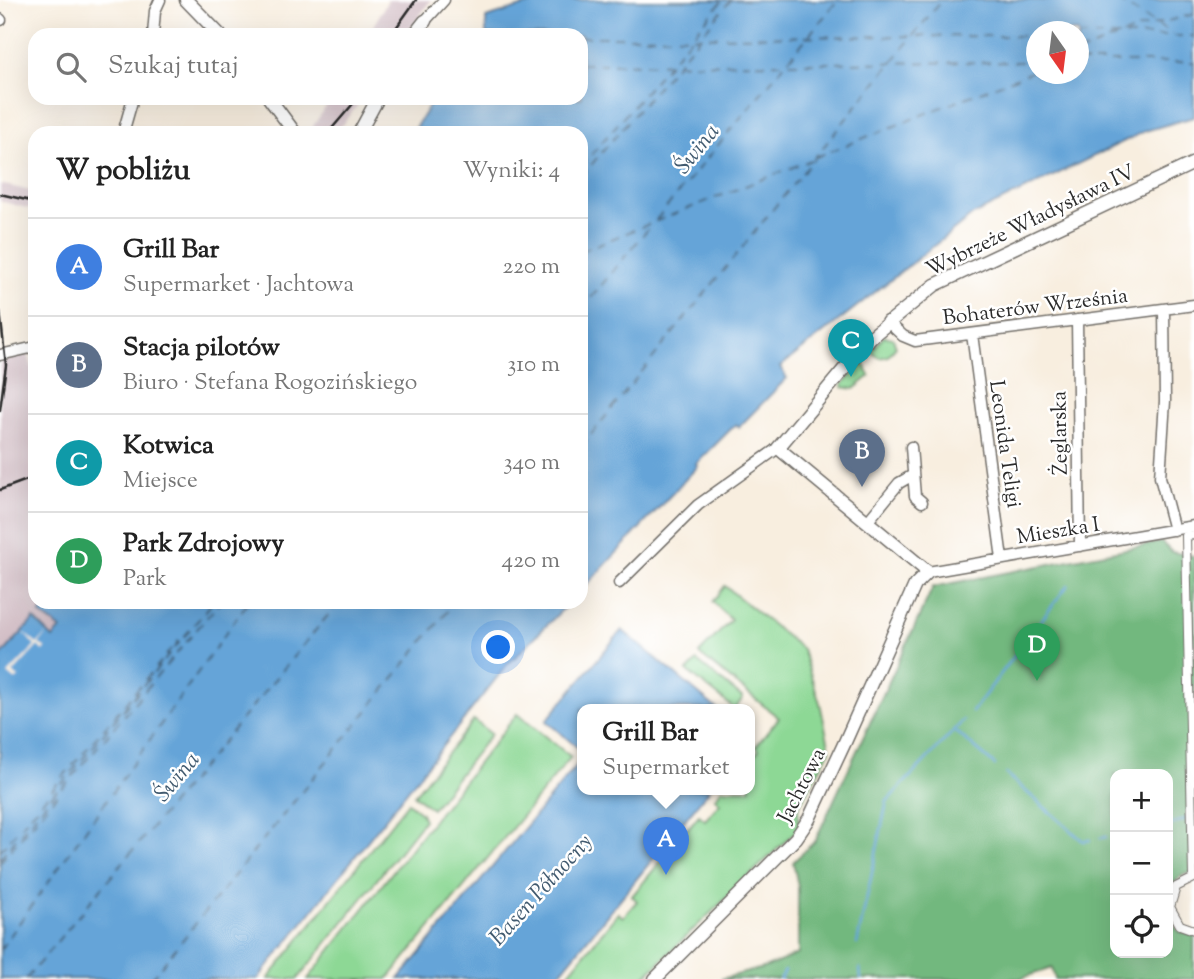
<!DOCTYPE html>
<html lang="pl">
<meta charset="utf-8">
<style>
:root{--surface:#fff;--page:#f6f6f6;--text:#222;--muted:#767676;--line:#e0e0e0;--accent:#b45309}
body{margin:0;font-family:"Sorts Mill Goudy",serif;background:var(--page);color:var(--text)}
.controls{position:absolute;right:21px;bottom:21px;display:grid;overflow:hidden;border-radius:14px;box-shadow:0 7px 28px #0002}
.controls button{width:63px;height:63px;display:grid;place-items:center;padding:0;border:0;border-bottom:2px solid var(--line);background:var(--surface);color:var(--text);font:35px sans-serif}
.compass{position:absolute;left:1026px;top:21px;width:63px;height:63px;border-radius:50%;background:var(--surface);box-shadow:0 7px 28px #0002;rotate:166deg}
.you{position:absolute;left:499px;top:648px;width:24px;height:24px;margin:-18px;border:5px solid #fff;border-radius:50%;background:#1a73e8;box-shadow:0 0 0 10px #1a73e833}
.badge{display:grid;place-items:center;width:46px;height:46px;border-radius:50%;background:var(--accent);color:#fff;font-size:23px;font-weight:700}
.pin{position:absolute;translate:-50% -58px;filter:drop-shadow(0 2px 4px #0008)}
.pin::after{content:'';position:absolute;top:37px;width:24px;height:21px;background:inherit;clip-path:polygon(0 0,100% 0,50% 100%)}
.popup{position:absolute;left:577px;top:704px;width:178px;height:91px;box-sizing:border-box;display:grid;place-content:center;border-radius:14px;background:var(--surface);filter:drop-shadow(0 2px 5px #0005);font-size:23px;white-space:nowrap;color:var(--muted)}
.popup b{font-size:26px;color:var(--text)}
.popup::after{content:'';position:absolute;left:50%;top:100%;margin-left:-14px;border:14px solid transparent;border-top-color:var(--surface)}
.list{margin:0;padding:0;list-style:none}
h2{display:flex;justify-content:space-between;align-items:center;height:91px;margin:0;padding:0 28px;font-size:30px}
h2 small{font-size:23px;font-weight:400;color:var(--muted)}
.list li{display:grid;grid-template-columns:46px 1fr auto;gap:21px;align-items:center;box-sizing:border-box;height:98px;padding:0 28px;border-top:2px solid var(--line)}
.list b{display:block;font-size:26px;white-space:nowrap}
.list p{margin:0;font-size:23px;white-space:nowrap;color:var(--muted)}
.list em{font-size:23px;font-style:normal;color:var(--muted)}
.icon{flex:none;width:38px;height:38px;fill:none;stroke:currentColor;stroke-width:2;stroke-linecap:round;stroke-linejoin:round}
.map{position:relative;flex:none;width:1194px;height:979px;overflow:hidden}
.search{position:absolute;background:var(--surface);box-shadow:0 7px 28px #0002;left:28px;top:28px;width:560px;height:77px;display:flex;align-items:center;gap:18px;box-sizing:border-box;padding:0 24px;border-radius:21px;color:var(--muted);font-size:26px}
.panel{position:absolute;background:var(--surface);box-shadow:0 7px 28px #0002;left:28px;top:126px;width:560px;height:483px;border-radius:21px}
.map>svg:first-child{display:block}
</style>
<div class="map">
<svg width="1194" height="979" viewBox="0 0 1194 979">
<rect width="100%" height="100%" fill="#fff"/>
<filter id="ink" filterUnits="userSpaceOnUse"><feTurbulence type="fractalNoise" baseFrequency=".0143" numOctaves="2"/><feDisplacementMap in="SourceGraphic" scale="14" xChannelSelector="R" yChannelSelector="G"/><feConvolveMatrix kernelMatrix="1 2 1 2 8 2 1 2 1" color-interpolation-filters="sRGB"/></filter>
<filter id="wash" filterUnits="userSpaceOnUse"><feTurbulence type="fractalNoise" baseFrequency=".00686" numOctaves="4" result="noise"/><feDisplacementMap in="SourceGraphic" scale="28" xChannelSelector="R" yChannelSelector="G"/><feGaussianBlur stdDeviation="1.57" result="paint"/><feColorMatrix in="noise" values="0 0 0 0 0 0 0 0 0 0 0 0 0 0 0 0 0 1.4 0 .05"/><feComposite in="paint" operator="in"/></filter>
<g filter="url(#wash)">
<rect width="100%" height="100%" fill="#f8eedf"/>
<!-- industrial -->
<path fill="#d2bdc5" d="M388 0H431L406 35H368Z
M332 98H363L336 133H314L313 126Z
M0 184 35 192V210L0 201Z
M28 354 35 376V602H50L40 614 61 629 52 638 34 620 0 657V361Z"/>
<!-- green -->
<path fill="#8dd895" stroke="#5c8260" stroke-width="2" d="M884 336 893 338 896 347 888 356 880 358 871 352Z
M863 363 870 376 854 389 843 387 842 385Z
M725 586 802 649 820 703 830 750 798 808 799 828 642 979H564L618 913 623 917 637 901 632 896 699 815 705 820 720 803 715 798 722 789H750V760L759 750 756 746 779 718 699 654 731 620 713 602Z
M697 661 743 698 735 709 687 671Z
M517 714 571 757 388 979H308Z
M474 720 491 734 432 809 414 795Z
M408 802 421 813 424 820 298 979H268Z"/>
<!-- forest -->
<path fill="#72b87e" stroke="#4e7254" stroke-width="2" d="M1161 542 1172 552 1194 556V872L1182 875 1168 889V774H1115V953H1168V920L1180 932 1194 936V979H1055L1052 968 1019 979H721L767 967 798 954V886L793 862 815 841 933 587Z"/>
<!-- water -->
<path fill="#65a4d8" stroke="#486882" stroke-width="2" fill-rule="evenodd" d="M533 0H1194V117L1145 131 973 215 780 367 787 378 739 427 736 424 696 464 698 466 581 591V133H412L434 98H581V35H486V18L534 3ZM1036 32H1078V74H1036Z
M50 602H570L507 665 258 979H0V657L34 619 53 638 61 629 40 614Z
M622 630 717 709H582V751L546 721Z
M582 759V789H710L555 979H399Z"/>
<!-- pier -->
<path fill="#f8eedf" d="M23 632 37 644 47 633 39 644 46 648 43 651 38 646 13 673 19 677 15 680 8 674 35 646Z"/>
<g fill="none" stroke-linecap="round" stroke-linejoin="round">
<!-- stream -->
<path stroke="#65a4d8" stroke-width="2.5" d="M972 712 1068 585
M955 731 995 765
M1006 774 1083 841 1090 840
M1168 826 1188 818
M1100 838 1106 837
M857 944 887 801 964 720
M860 968 861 979
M780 979 785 971"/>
<!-- ferry -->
<path stroke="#425b70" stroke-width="2" stroke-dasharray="9 7" stroke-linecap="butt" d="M1117 0 1172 34
M1078 36H1119
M1125 36H1194
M581 37 1036 36
M1078 53 1138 29 1194 14
M1078 62H1194
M581 64 1036 62
M816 157 1036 70
M581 167 723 0
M581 177 731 0
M656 220 838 0
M581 251 811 160
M581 310 652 224
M581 447 942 0
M0 851 179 640
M0 858 213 602
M0 862 220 602
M0 950 248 602
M26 979 339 602
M151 979 455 602"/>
</g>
</g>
<g filter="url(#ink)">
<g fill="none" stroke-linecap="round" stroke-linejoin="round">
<!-- pedestrian casing -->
<g stroke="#736f6a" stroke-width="10">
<path id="pedestrian" d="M1193 878 1186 536 1194 535
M1194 878 1176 887 1170 907 1180 925 1194 930"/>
</g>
<!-- minor casing -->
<g stroke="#736f6a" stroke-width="13">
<path id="minor" d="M0 19 1 20
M425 21 444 0
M153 35 155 11 160 0
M123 133 133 98
M1164 309 1165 401 1160 477 1174 530
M1077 320 1080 546
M887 321 903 336 915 341 1194 305
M972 334 1002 559
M0 355 35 347
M911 447 915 496 922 502
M868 521 899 483 913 475
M928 572 1194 526
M619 583 698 505 778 448"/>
</g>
<!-- tertiary casing -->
<g stroke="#736f6a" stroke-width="15">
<path id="tertiary" d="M186 0 220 35
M414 35 425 21
M269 98 295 133
M359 133 378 98
M655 979 796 838 809 819 845 742 915 585 928 572 778 448 871 337 935 285 1194 163"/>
</g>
<!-- pedestrian -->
<use href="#pedestrian" stroke="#fff" stroke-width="8"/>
<!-- minor -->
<use href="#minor" stroke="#fff" stroke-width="10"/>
<!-- tertiary -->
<use href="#tertiary" stroke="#fff" stroke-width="12"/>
<!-- rail -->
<path stroke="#2b2b2b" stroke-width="2.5" d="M391 35 416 0
M328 133 358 98
M0 194 35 202
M0 311 6 365 0 410
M0 490 35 477"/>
</g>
</g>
<g text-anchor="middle" stroke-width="5" stroke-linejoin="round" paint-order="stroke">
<!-- street labels -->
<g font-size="21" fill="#2b2b2b" stroke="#fff">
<text transform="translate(1030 220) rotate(-26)" y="7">Wybrzeże Władysława IV</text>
<text transform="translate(1035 306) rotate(-7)" y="7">Bohaterów Września</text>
<text transform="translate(1059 433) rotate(-91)" y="7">Żeglarska</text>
<text transform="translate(1006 444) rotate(82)" y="7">Leonida Teligi</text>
<text transform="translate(1058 530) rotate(-9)" y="7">Mieszka I</text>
<text transform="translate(801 785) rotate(-63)" y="7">Jachtowa</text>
</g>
<!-- water labels -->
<g font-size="23" font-style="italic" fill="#425b70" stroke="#fff">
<text transform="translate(696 148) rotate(-51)" y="8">Świna</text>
<text transform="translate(176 776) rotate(-50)" y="8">Świna</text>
<text transform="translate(540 889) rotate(-48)" y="8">Basen Północny</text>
</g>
</g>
</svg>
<div class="controls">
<button>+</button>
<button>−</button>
<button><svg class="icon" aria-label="locate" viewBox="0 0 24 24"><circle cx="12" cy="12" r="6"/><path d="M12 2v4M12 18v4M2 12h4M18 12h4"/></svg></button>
</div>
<svg class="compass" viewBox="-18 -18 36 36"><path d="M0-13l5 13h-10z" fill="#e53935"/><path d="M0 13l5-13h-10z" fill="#767676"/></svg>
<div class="you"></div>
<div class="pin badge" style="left:666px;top:875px;background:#3f7fe0">A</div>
<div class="popup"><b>Grill Bar</b>Supermarket</div>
<div class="pin badge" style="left:862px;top:487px;background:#5c6f8a">B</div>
<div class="pin badge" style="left:851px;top:377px;background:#0f9aa8">C</div>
<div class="pin badge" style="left:1037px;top:681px;background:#2e9e5b">D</div>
<div class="search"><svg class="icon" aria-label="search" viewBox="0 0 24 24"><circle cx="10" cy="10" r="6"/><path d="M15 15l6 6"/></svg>Szukaj tutaj</div>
<section class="panel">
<h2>W pobliżu<small>Wyniki: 4</small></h2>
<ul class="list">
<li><span class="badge" style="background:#3f7fe0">A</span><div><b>Grill Bar</b><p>Supermarket · Jachtowa</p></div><em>220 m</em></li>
<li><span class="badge" style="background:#5c6f8a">B</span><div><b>Stacja pilotów</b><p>Biuro · Stefana Rogozińskiego</p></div><em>310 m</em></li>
<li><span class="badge" style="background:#0f9aa8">C</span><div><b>Kotwica</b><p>Miejsce</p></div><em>340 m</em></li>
<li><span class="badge" style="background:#2e9e5b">D</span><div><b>Park Zdrojowy</b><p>Park</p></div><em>420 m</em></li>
</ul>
</section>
</div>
